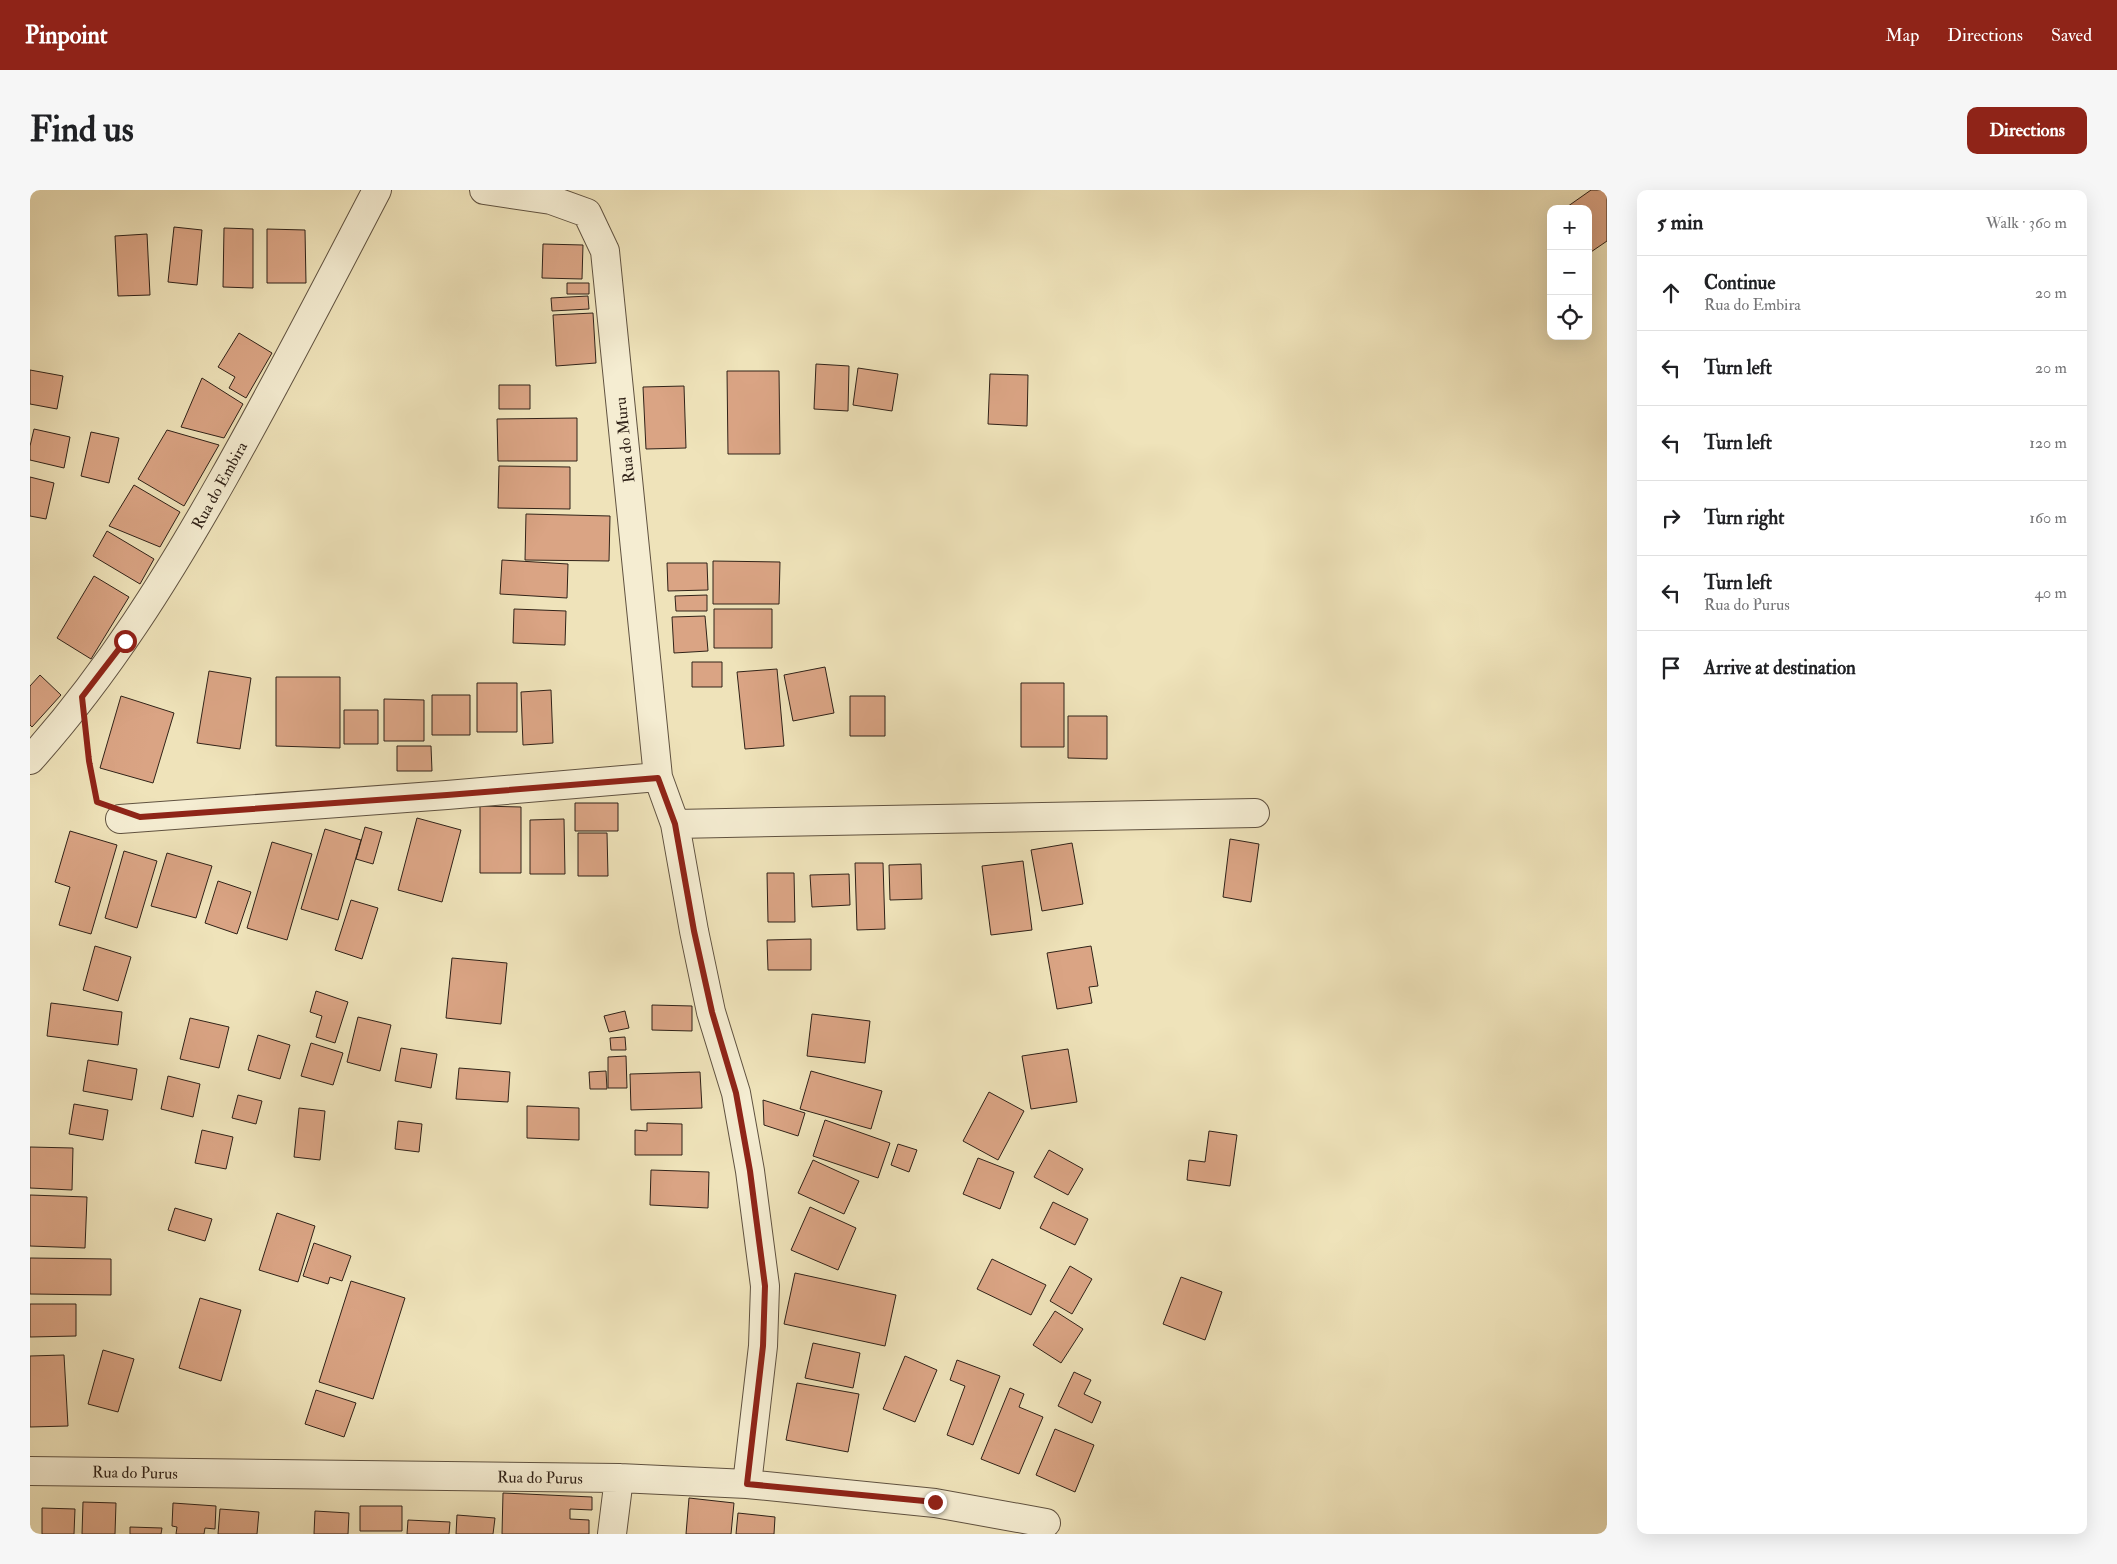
<!DOCTYPE html>
<meta charset="utf-8">
<style>
:root{--surface:#fff;--page:#f6f6f6;--text:#202124;--muted:#757577;--line:#e0e0e0;--accent:#8f2418}
body{margin:0;font-family:"IM FELL Double Pica",serif;background:var(--page);color:var(--text)}
.controls{position:absolute;right:15px;top:15px;display:grid;overflow:hidden;border-radius:10px;box-shadow:0 5px 20px #0002}
.controls button{width:45px;height:45px;display:grid;place-items:center;padding:0;border:0;border-bottom:1px solid var(--line);background:var(--surface);color:var(--text);font:25px sans-serif}
.stop{position:absolute;width:15px;height:15px;margin:-11px;border:4px solid #8f2418;border-radius:50%;background:#fff}
.stop.end{background:#8f2418;border-color:#fff;box-shadow:0 1px 5px #0008}
.list{margin:0;padding:0;list-style:none}
h2{display:flex;justify-content:space-between;align-items:center;height:65px;margin:0;padding:0 20px;font-size:21px}
h2 small{font-size:16px;font-weight:400;color:var(--muted)}
.list li{display:grid;grid-template-columns:32px 1fr auto;gap:15px;align-items:center;box-sizing:border-box;height:75px;padding:0 20px;border-top:1px solid var(--line)}
.list b{display:block;font-size:19px;white-space:nowrap}
.list p{margin:0;font-size:16px;white-space:nowrap;color:var(--muted)}
.list em{font-size:16px;font-style:normal;color:var(--muted)}
.icon{flex:none;width:28px;height:28px;fill:none;stroke:currentColor;stroke-width:2;stroke-linecap:round;stroke-linejoin:round}
.map{position:relative;flex:none;width:1577px;height:1344px;overflow:hidden;border-radius:10px}
header{display:flex;align-items:center;gap:30px;box-sizing:border-box;height:70px;padding:0 25px;background:var(--accent);color:#fff}
header strong{font-size:24px}
nav{display:flex;gap:28px;margin-inline-start:auto;font-size:18px}
.intro{display:flex;align-items:center;justify-content:space-between;box-sizing:border-box;height:120px;padding:0 30px}
h1{margin:0;font-size:35px}
.button{padding:12px 22px;border-radius:10px;background:var(--accent);color:#fff;font-size:18px;font-weight:700}
main{display:flex;gap:30px;padding:0 30px}
aside{flex:1;background:var(--surface);border-radius:10px;box-shadow:0 5px 20px #0002}
.map>svg:first-child{display:block}
</style>
<header>
<strong>Pinpoint</strong>
<nav><a>Map</a><a>Directions</a><a>Saved</a></nav>
</header>
<div class="intro"><h1>Find us</h1><a class="button">Directions</a></div>
<main>
<div class="map">
<svg width="1577" height="1344" viewBox="0 0 1577 1344">
<rect width="100%" height="100%" fill="#efe3ba"/>
<filter id="stains"><feTurbulence type="fractalNoise" baseFrequency=".004" numOctaves="4"/><feColorMatrix values="0 0 0 0 .2 0 0 0 0 .09 0 0 0 0 .02 0 0 0 .5 -.17"/></filter>
<radialGradient id="worn" r=".72"><stop offset=".6" stop-color="#630" stop-opacity="0"/><stop offset="1" stop-color="#630" stop-opacity=".3"/></radialGradient>
<!-- building -->
<path fill="#daa484" stroke="#302218" d="M1561 0H1577V51L1558 64V19H1534Z
M144 37 172 40 167 95 138 92Z
M194 38 223 39V98L193 97Z
M237 39 275 40 276 93H237Z
M117 44 120 105 88 106 85 46Z
M513 54 553 55 552 89 512 88Z
M537 93H559V104H537Z
M558 106 559 119 522 121 521 108Z
M563 123 566 173 526 176 523 125Z
M209 143 242 163 216 208 199 198 205 187 188 177Z
M786 174 819 176 818 221 784 219Z
M828 178 868 184 862 221 823 215Z
M0 180 33 186 27 219 0 214Z
M697 181H749L750 264H698Z
M960 184 998 185 997 236 958 234Z
M172 188 213 214 194 248 151 237Z
M469 195H500V219H469Z
M654 196 656 258 616 259 613 197Z
M547 228V271H468L467 229Z
M4 239 40 247 34 278 0 270V256Z
M137 240 189 255 154 316 108 289Z
M61 242 89 248 79 293 51 286Z
M469 276 540 277V319L468 318Z
M0 287 24 293 16 329 0 326Z
M104 295 150 322 130 357 79 336Z
M496 324 580 326 579 371 495 370Z
M77 341 124 369 110 394 63 366Z
M472 370 538 374 537 408 470 404Z
M683 371 750 372 749 414H683Z
M637 373H677L678 400 638 401Z
M64 386 99 407 61 469 27 448Z
M677 405V421H646L645 406Z
M484 419 536 421 535 455 483 453Z
M684 419H742V458H684Z
M675 426 678 461 644 463 642 427Z
M662 472H692V497H662Z
M795 477 804 523 763 531 754 485Z
M747 479 754 556 715 559 707 482Z
M179 481 221 488 210 559 167 553Z
M10 485 31 505 2 537 0 535V496Z
M246 487H310V558L246 556Z
M447 493H487V542H447Z
M991 493H1034V557H991Z
M521 500 523 553 493 555 491 502Z
M402 505H440V545H402Z
M91 506 144 523 123 593 70 578Z
M820 506H855V546H820Z
M354 509 394 510V551H354Z
M314 520H348V554H314Z
M1038 526H1077V569L1038 568Z
M367 556H401L402 581H367Z
M545 613H588V641H545Z
M450 616 491 617V683H450Z
M387 628 431 640 412 712 368 700Z
M534 629 535 684H500V630Z
M335 637 352 642 343 674 326 669Z
M295 639 331 650 308 730 271 719Z
M40 641 87 655 61 744 29 735 40 697 25 692Z
M548 643H577L578 686H548Z
M1200 649 1229 654 1221 712 1193 707Z
M242 652 282 664 257 750 217 738Z
M1042 653 1053 714 1012 721 1001 660Z
M94 661 127 671 107 738 75 728Z
M137 663 182 676 166 728 121 716Z
M993 671 1002 740 961 745 952 676Z
M825 673H853L855 739 827 740Z
M891 674 892 709 860 710 859 675Z
M737 683H764L765 732H738Z
M819 684 820 715 782 717 780 685Z
M188 691 221 702 207 744 175 733Z
M321 710 348 718 332 769 305 760Z
M781 749V780H738L737 750Z
M65 756 101 767 88 811 53 800Z
M1061 756 1068 796 1059 797 1062 813 1027 819 1017 763Z
M422 768 477 773 471 834 416 828Z
M286 801 318 812 305 853 286 847 292 826 280 822Z
M21 813 92 822 88 855 17 846Z
M622 815 662 816V841L622 840Z
M595 821 599 838 579 842 574 826Z
M782 824 840 831 835 873 777 866Z
M328 827 361 835 350 881 317 872Z
M160 828 199 837 189 878 150 869Z
M228 845 260 855 250 889 218 880Z
M595 847 596 860H581L580 848Z
M281 853 313 863 303 895 271 886Z
M371 858 407 864 401 898 365 891Z
M1038 859 1047 912 1001 919 992 866Z
M596 866 597 898H578V867Z
M58 870 107 879 102 910 53 901Z
M429 878 480 882 478 912 426 909Z
M576 881 577 899H560L559 882Z
M781 881 852 901 841 939 770 919Z
M670 882 672 918 601 920 600 884Z
M138 886 170 894 163 927 131 919Z
M959 902 994 921 968 970 933 951Z
M208 905 232 911 226 934 202 928Z
M733 910 775 923 768 946 734 935Z
M44 914 78 920 73 950 39 944Z
M497 916 549 918V950L497 948Z
M269 918 295 921 290 970 264 967Z
M795 930 860 953 848 988 783 966Z
M368 931 392 934 389 962 365 959Z
M617 933 652 934V965H605V940L617 941Z
M172 940 203 947 196 979 165 973Z
M1179 941 1207 945 1200 996 1157 990 1159 970 1175 972Z
M868 954 887 960 879 982 861 975Z
M0 957 43 958 42 1000 0 998Z
M1019 960 1053 979 1038 1005 1004 987Z
M948 968 984 982 970 1019 933 1004Z
M783 970 829 991 814 1024 768 1003Z
M621 980 679 982 678 1018 620 1015Z
M0 1005 57 1007 55 1058 0 1056Z
M1023 1012 1058 1029 1045 1055 1010 1038Z
M780 1017 826 1038 808 1080 761 1060Z
M145 1018 182 1029 175 1051 138 1040Z
M247 1023 285 1036 268 1092 229 1080Z
M284 1053 321 1066 312 1091 300 1087 298 1094 273 1086Z
M0 1068 81 1069V1105L0 1104Z
M962 1069 1016 1095 1001 1125 947 1099Z
M1040 1076 1062 1089 1042 1124 1020 1111Z
M765 1083 866 1105 855 1156 754 1134Z
M1151 1087 1192 1102 1175 1150 1133 1134Z
M321 1091 375 1108 343 1209 289 1192Z
M170 1108 211 1120 191 1191 149 1178Z
M0 1114H46V1146L0 1147Z
M1025 1121 1053 1139 1031 1173 1003 1155Z
M783 1153 830 1163 823 1198 775 1188Z
M73 1160 104 1169 88 1222 58 1214Z
M34 1165 38 1236 0 1237V1166Z
M875 1166 907 1180 885 1232 853 1219Z
M927 1170 970 1186 943 1255 917 1245 935 1196 920 1190Z
M1044 1182 1061 1190 1054 1204 1071 1212 1062 1233 1028 1216Z
M767 1193 829 1204 818 1262 756 1250Z
M980 1198 994 1204 989 1217 1013 1227 989 1284 951 1269Z
M286 1200 326 1213 314 1247 275 1234Z
M1025 1239 1064 1255 1045 1302 1006 1285Z
M473 1303 562 1307V1320L540 1319V1329L559 1330V1344H472Z
M659 1308 704 1313 701 1344H656Z
M53 1312 86 1313 85 1344H52Z
M143 1313 186 1316 185 1339 175 1338 174 1344H146L147 1337 142 1336Z
M330 1316H372V1341H330Z
M12 1318 45 1319 44 1344H12Z
M190 1319 229 1322 227 1344H188Z
M285 1321 319 1323 318 1344H284Z
M708 1323 745 1327 744 1344H706Z
M427 1325 465 1328 463 1344H426Z
M378 1330 420 1332 419 1344H377Z
M100 1337 132 1338 131 1344H100Z"/>
<g fill="none" stroke-linecap="round" stroke-linejoin="round">
<!-- street casing -->
<g stroke="#605240" stroke-width="30">
<path id="street" d="M454 0 521 10 557 23 575 61 628 587 645 634 664 741 681 822 706 903 720 981 735 1096 733 1156 717 1294
M0 570C78 483 137 388 194 287 247 193 297 96 347 0
M90 629 417 605 628 587
M645 634 1225 623
M0 1281 589 1288 717 1294 905 1313 1016 1333
M582 1344 589 1288"/>
</g>
<!-- path -->
<path stroke="#302218" stroke-width="3" stroke-dasharray="1 2.5" stroke-linecap="butt" d="M57 549 67 612"/>
<!-- street -->
<use href="#street" stroke="#f5edd2" stroke-width="28"/>
</g>
<g fill="none" stroke-linecap="round" stroke-linejoin="round">
<!-- route -->
<path stroke="#8f2418" stroke-width="6" d="M95 451 52 507 59 571 67 612 110 627 417 605 628 588 645 634 664 741 682 822 706 903 720 981 735 1096 733 1156 717 1294 905 1312"/>
</g>
<g text-anchor="middle" stroke-width="5" stroke-linejoin="round" paint-order="stroke">
<!-- street labels -->
<g font-size="16" fill="#302218" stroke="#f5edd2">
<text transform="translate(594 250) rotate(-96)" y="6">Rua do Muru</text>
<text transform="translate(189 295) rotate(-61)" y="6">Rua do Embira</text>
<text transform="translate(105 1282) rotate(1)" y="6">Rua do Purus</text>
<text transform="translate(510 1287) rotate(1)" y="6">Rua do Purus</text>
</g>
</g>
<rect width="100%" height="100%" filter="url(#stains)"/>
<rect width="100%" height="100%" fill="url(#worn)"/>
</svg>
<div class="controls">
<button>+</button>
<button>−</button>
<button><svg class="icon" aria-label="locate" viewBox="0 0 24 24"><circle cx="12" cy="12" r="6"/><path d="M12 2v4M12 18v4M2 12h4M18 12h4"/></svg></button>
</div>
<div class="stop" style="left:95px;top:451px"></div>
<div class="stop end" style="left:905px;top:1312px"></div>
</div>
<aside>
<h2>5 min<small>Walk · 360 m</small></h2>
<ul class="list">
<li><svg class="icon" aria-label="ahead" viewBox="0 0 24 24"><path d="M12 20V5M6 11l6-6 6 6"/></svg><div><b>Continue</b><p>Rua do Embira</p></div><em>20 m</em></li>
<li><svg class="icon" aria-label="left" viewBox="0 0 24 24"><path d="M17 20v-9H6M10 6l-5 5 5 5"/></svg><div><b>Turn left</b></div><em>20 m</em></li>
<li><svg class="icon" aria-label="left" viewBox="0 0 24 24"><path d="M17 20v-9H6M10 6l-5 5 5 5"/></svg><div><b>Turn left</b></div><em>120 m</em></li>
<li><svg class="icon" aria-label="right" viewBox="0 0 24 24"><path d="M7 20v-9h11M14 6l5 5-5 5"/></svg><div><b>Turn right</b></div><em>160 m</em></li>
<li><svg class="icon" aria-label="left" viewBox="0 0 24 24"><path d="M17 20v-9H6M10 6l-5 5 5 5"/></svg><div><b>Turn left</b><p>Rua do Purus</p></div><em>40 m</em></li>
<li><svg class="icon" aria-label="arrive" viewBox="0 0 24 24"><path d="M6 21V4h12l-3 4 3 4H6"/></svg><div><b>Arrive at destination</b></div></li>
</ul>
</aside>
</main>
